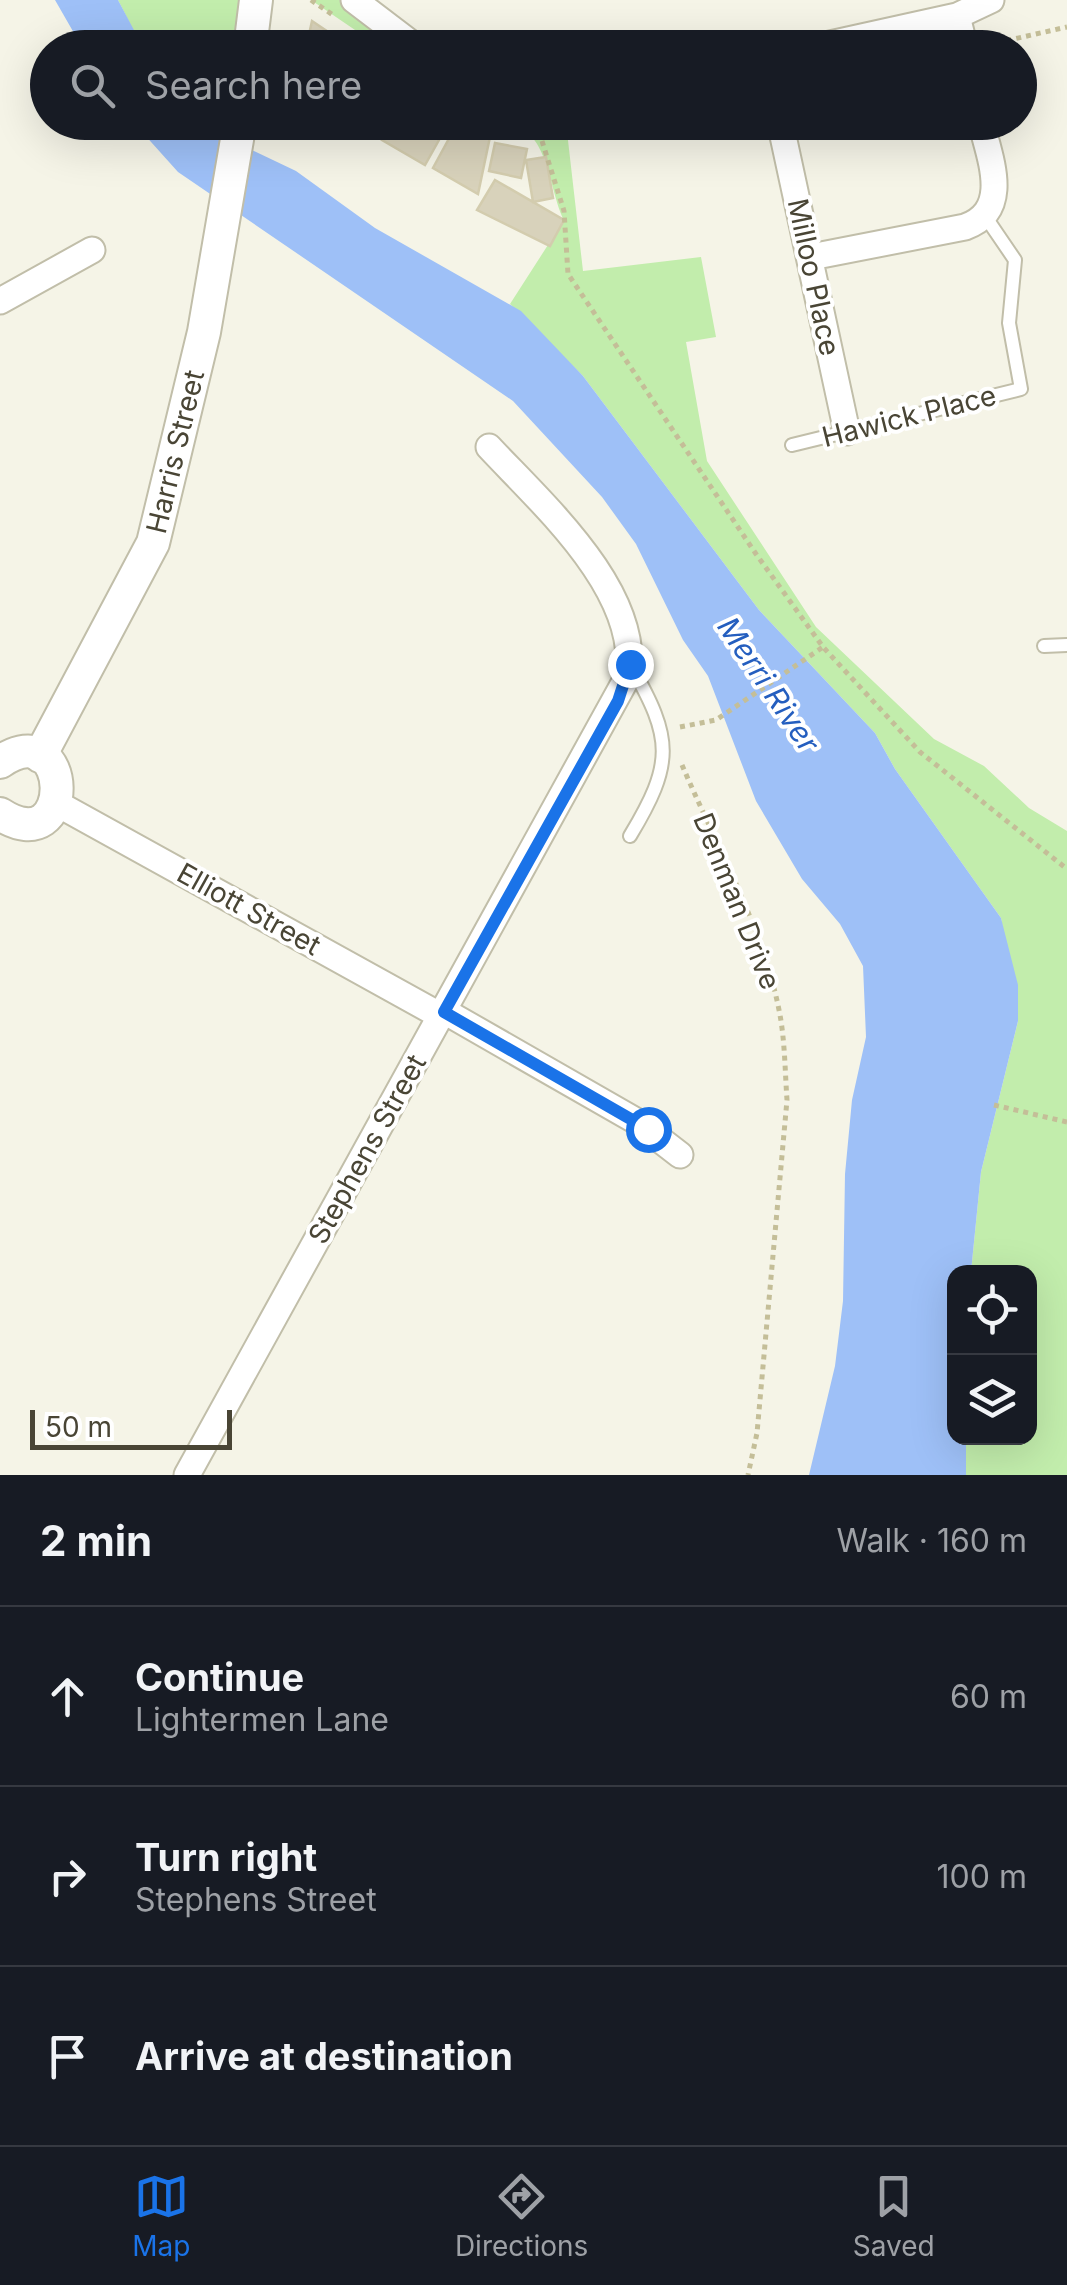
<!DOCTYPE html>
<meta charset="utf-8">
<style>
:root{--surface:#171b24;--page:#20242c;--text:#f1f3f6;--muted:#9ea1a6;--line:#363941;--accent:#1a73e8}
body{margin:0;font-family:Inter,sans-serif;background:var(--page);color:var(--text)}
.controls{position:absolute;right:30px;bottom:30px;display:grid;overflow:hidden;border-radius:20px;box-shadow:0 10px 40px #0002}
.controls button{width:90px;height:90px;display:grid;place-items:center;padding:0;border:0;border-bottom:2px solid var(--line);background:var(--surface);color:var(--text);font:50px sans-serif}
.scale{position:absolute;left:30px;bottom:25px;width:202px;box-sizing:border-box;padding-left:10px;border:5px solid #494535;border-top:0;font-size:28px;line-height:35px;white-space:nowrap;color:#494535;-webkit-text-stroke:8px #fff;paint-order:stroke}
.stop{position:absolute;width:30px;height:30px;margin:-22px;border:8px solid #1a73e8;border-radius:50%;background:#fff}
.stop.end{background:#1a73e8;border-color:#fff;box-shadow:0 2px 10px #0008}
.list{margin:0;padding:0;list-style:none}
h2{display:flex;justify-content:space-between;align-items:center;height:130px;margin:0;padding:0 40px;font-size:42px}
h2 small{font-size:32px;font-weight:400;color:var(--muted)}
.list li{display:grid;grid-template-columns:65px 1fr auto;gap:30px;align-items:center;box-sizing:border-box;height:180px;padding:0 40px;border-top:2px solid var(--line)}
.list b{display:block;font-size:38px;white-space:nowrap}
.list p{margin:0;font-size:32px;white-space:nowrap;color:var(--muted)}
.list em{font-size:32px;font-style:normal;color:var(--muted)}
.icon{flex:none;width:55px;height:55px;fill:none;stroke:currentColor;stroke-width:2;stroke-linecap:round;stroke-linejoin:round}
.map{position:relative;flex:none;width:1067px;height:1475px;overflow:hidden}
.search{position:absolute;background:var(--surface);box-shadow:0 10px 40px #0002;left:30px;right:30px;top:30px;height:110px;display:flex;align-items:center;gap:25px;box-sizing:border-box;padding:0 35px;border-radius:55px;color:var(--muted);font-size:38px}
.sheet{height:670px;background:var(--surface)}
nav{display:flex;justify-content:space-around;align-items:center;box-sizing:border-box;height:140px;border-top:2px solid var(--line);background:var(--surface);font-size:28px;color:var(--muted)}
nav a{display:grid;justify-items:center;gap:5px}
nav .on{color:var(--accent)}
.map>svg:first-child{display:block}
</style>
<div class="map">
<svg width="1067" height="1475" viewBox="0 0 1067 1475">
<rect width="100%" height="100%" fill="#f5f4e7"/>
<!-- green -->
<path fill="#c2edac" d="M118 0H256L250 47H142Z
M311 0H354L417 47H380Z
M494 123H536L539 131 566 123 583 271 701 257 716 337 686 342 707 461 816 627 934 739 984 766 1029 808 1067 831V1475H966V1438H1030V1272H971L981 1172 1018 1021 1001 918 895 769 875 733 759 610 583 376 510 304 564 220C552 198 547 140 524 132 513 129 505 130 494 123Z"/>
<!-- water -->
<path fill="#9ec0f7" d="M55 0H118L143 47H82Z
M134 123H195L296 171 375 228 521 311 583 376 759 610 875 733 895 769 1001 918 1018 985V1021L981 1172 971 1272H954V1438H966V1475H809L835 1366 843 1301 845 1174 852 1100 866 1037 863 966 840 924 802 879 756 801 708 676 683 640 636 544 602 497 513 401 178 172Z"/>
<!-- building -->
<path fill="#d8d2bb" stroke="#d3ccae" stroke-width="2.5" d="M312 21 352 48H306Z
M355 122H386L378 136Z
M392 122H449L425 165 382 140Z
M458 122 491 132 478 194 433 168Z
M495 143 527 149 521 178 489 171Z
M546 157 553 198 533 202 526 160Z
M495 180 564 220 550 246 477 210Z"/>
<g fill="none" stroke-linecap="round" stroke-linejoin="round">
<!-- service casing -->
<g stroke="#c1bea9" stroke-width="16">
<path id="service" d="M792 445 1021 389 1009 323 1015 260 985 216
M1044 646 1067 645
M630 836C674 763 673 739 631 666"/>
</g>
<!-- minor casing -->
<g stroke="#c1bea9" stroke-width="29">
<path id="minor" d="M354 0 417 48
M957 16 965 48
M812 48 957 16 991 0
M780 122 847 432
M811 257 965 227C1012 210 990 159 981 122
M0 301 92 250
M56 803 441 1016
M444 1011 636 1121 680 1155
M187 1475 628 676C641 591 542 504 489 447"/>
</g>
<!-- tertiary casing -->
<g stroke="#c1bea9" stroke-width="36">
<g id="tertiary">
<path d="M250 48 256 0"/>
<path id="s1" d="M40 756 153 543 204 332 240 122"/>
<path d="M0 762C74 711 77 864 0 814"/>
</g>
</g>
<!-- path -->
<path stroke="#c4be98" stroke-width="5" stroke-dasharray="5 5" stroke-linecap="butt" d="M311 0 333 15
M987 45 1067 27
M494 122 516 133 561 122
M536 122 564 211 568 274 756 554 823 647 920 752 1067 869
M680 727 716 720 823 647
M682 765C716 845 764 929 780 1015 785 1043 785 1072 787 1100L757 1433 748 1475
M994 1105 1067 1122"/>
<!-- service -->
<use href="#service" stroke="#fff" stroke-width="12"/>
<!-- minor -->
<use href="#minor" stroke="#fff" stroke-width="25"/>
<!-- tertiary -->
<use href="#tertiary" stroke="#fff" stroke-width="32"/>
</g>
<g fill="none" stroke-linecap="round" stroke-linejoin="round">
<!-- route -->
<path stroke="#1a73e8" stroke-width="12" d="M630 664 618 701 444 1012 648 1129"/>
</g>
<g text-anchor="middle" stroke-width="8" stroke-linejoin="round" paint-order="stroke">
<!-- street labels -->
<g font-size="28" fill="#494535" stroke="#fff">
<text transform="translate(814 277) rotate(78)" y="10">Milloo Place</text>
<text transform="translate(909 416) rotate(-14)" y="10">Hawick Place</text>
<text dy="10" stroke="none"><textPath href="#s1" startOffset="335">Harris Street</textPath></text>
<text transform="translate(737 901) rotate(68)" y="10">Denman Drive</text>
<text transform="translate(249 909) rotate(29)" y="10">Elliott Street</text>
<text transform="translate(367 1149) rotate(-61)" y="10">Stephens Street</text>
</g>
<!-- water labels -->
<g font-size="30" font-style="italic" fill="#245ebf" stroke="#fff">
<text transform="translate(768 685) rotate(56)" y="10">Merri River</text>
</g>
</g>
</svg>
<div class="controls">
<button><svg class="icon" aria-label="locate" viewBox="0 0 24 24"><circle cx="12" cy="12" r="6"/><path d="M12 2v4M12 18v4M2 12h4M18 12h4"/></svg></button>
<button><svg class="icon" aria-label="layers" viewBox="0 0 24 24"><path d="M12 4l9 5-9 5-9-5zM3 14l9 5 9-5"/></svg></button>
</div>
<div class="scale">50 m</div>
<div class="stop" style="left:648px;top:1129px"></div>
<div class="stop end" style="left:630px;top:664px"></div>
<div class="search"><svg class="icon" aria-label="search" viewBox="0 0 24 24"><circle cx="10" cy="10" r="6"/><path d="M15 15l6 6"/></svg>Search here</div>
</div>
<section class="sheet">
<h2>2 min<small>Walk · 160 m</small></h2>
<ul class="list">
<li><svg class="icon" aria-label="ahead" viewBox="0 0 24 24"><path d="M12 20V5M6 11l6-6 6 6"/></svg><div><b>Continue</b><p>Lightermen Lane</p></div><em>60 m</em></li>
<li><svg class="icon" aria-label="right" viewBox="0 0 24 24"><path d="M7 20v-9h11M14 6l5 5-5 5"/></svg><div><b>Turn right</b><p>Stephens Street</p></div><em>100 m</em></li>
<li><svg class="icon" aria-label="arrive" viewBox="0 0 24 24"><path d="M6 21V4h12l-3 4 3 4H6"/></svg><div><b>Arrive at destination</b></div></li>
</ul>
</section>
<nav>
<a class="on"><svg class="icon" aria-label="map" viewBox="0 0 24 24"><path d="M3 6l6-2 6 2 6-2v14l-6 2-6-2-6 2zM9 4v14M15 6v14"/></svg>Map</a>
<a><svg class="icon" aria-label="directions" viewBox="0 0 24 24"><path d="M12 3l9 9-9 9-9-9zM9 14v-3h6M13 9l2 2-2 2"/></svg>Directions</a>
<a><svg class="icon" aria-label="saved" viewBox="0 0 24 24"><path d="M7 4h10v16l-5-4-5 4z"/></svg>Saved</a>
</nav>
